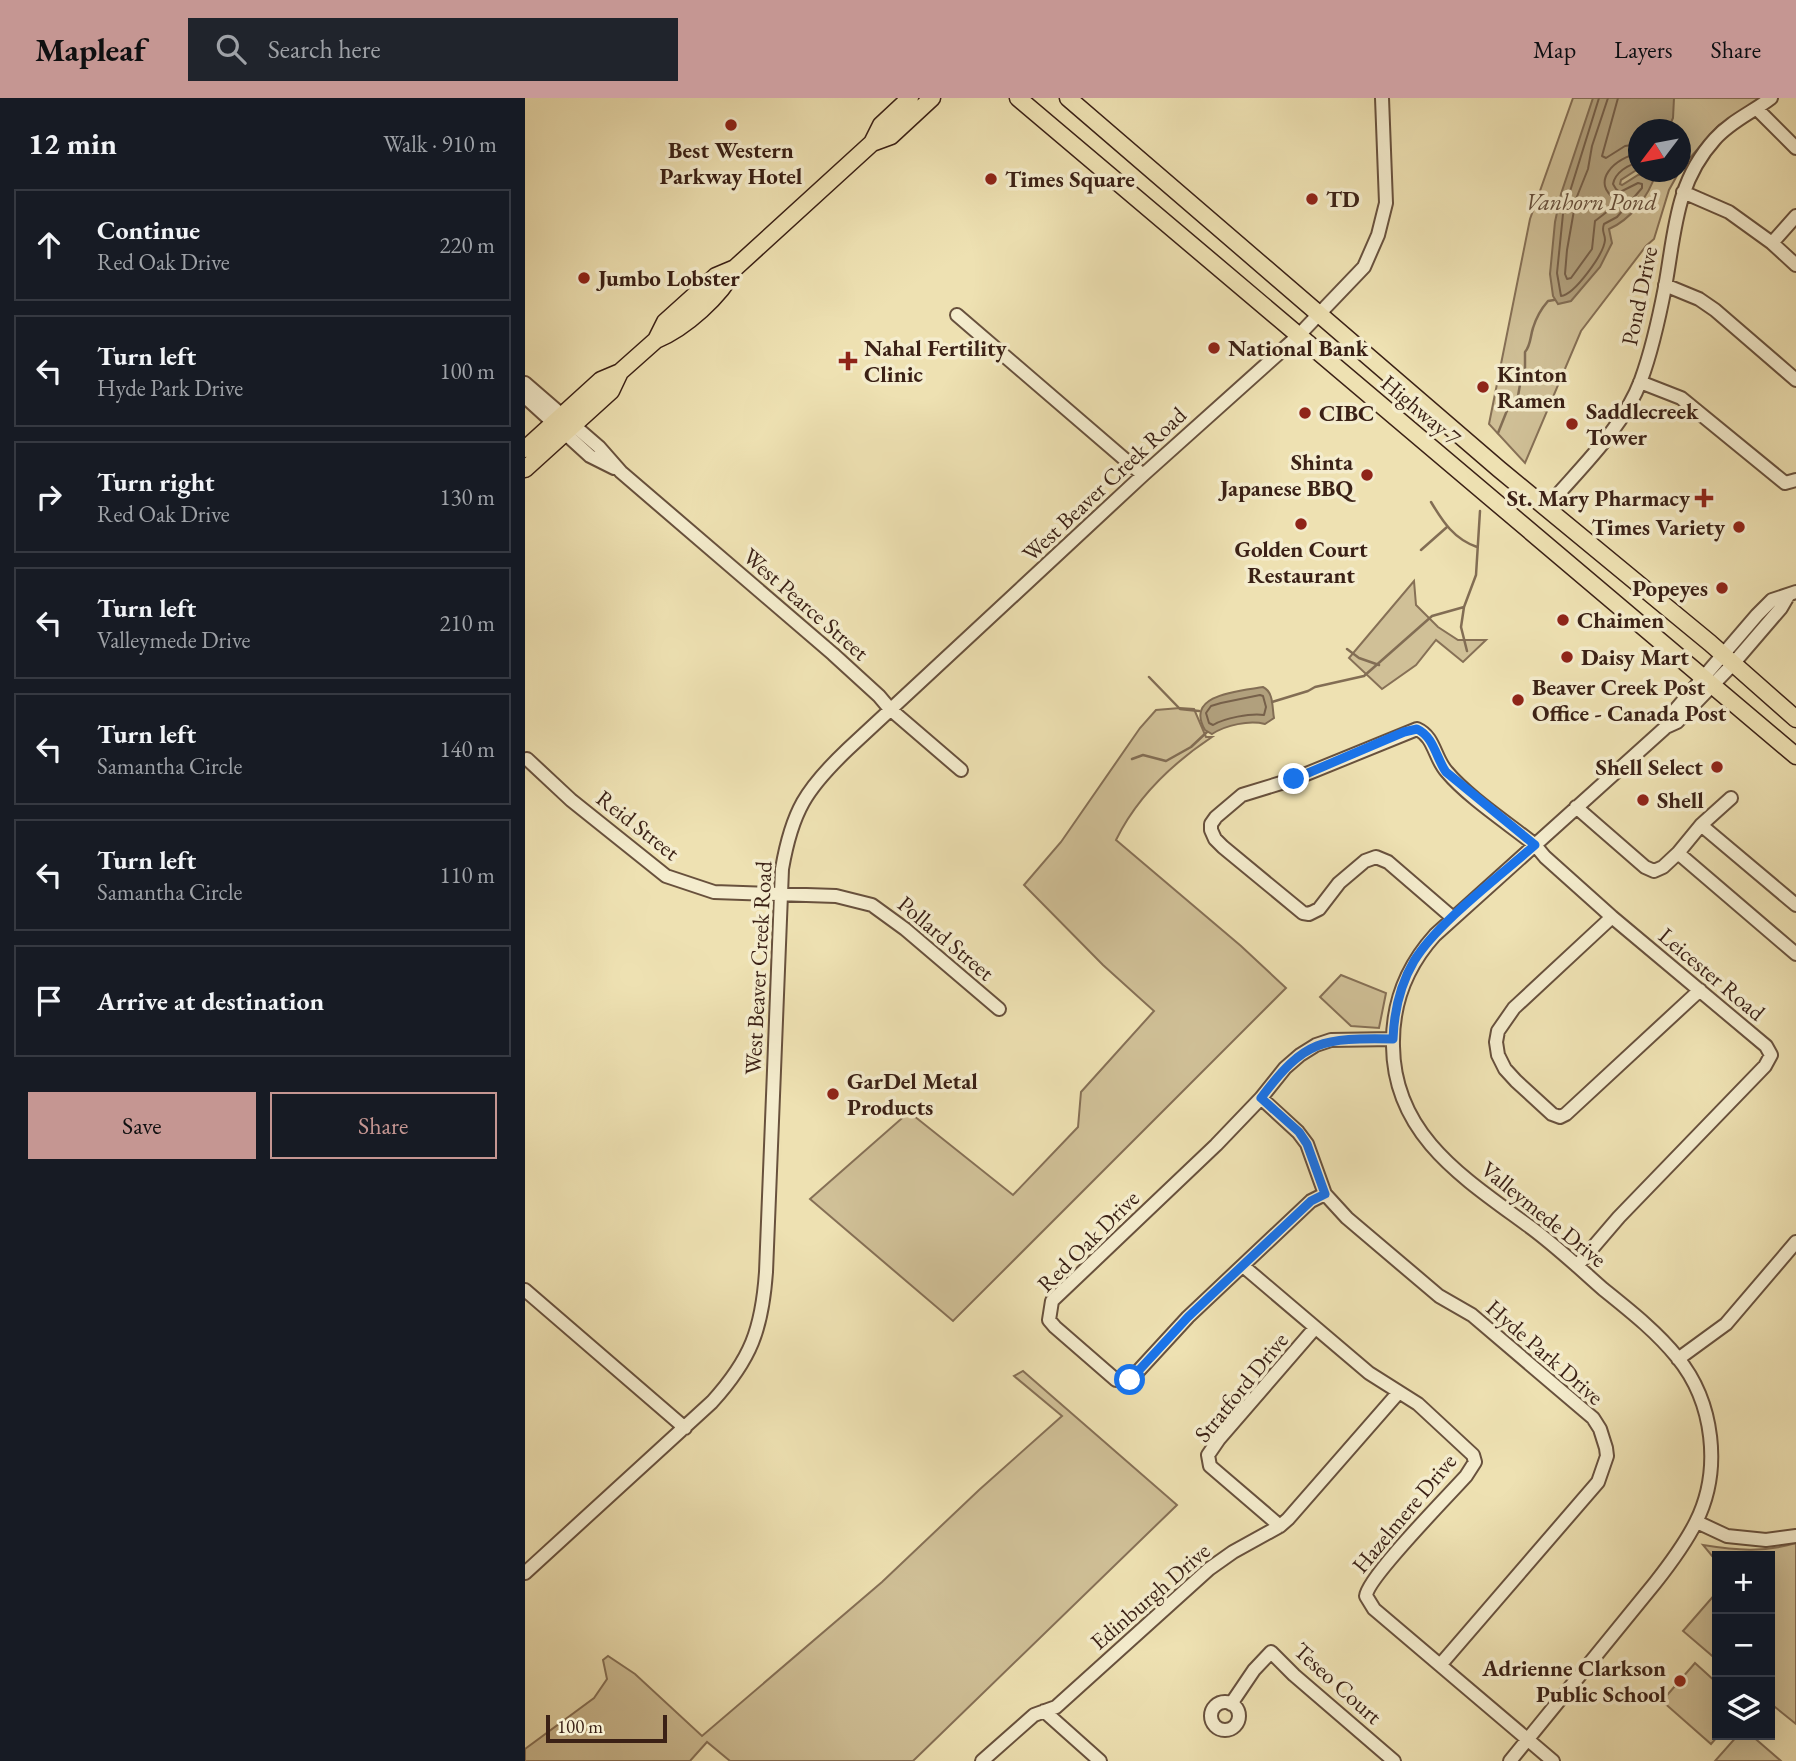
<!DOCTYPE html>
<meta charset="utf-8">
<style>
:root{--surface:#171b24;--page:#20242c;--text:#f1f3f6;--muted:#9ea1a6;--line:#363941;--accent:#c59692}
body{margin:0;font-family:"EB Garamond",serif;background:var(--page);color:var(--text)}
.controls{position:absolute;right:21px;bottom:21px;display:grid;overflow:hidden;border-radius:0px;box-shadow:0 7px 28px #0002}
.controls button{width:63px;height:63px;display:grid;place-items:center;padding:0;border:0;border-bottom:2px solid var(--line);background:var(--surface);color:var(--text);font:35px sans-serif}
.compass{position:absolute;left:1103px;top:21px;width:63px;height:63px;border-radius:50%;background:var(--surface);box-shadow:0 7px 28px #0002;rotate:238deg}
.scale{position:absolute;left:21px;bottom:18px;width:121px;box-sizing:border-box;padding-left:7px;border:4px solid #3b2116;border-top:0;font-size:19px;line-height:24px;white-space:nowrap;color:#3b2116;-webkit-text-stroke:5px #f4eccd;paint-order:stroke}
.stop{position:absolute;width:21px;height:21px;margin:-16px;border:5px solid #1a73e8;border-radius:50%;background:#fff}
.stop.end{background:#1a73e8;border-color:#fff;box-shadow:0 2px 7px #0008}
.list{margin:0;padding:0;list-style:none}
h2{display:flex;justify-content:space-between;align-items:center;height:91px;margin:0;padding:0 28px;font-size:30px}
h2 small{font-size:23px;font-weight:400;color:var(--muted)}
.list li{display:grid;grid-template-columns:46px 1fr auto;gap:21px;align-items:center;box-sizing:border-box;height:112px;margin:0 14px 14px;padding:0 14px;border:2px solid var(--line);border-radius:0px}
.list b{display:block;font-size:26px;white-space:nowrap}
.list p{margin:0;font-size:23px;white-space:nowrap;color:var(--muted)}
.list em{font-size:23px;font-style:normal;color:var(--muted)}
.actions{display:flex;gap:14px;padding:21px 28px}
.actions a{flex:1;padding:16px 0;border:2px solid var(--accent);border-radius:0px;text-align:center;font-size:24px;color:var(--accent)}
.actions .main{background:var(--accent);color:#111}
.icon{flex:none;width:38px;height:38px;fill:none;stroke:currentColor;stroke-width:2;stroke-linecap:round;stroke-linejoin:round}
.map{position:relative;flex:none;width:1271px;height:1663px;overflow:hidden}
header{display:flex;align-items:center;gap:42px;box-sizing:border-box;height:98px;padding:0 35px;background:var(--accent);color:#111}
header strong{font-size:33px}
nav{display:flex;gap:38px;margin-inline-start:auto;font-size:24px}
.search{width:490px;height:63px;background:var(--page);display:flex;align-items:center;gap:18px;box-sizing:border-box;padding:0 24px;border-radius:0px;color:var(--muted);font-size:26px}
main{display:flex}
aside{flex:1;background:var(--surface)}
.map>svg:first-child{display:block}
</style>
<header>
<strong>Mapleaf</strong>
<div class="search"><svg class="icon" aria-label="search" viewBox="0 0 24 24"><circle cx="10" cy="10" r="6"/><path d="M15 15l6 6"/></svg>Search here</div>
<nav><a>Map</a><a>Layers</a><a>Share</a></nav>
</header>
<main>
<aside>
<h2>12 min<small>Walk · 910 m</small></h2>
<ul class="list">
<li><svg class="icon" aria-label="ahead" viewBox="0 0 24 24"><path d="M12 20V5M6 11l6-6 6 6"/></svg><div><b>Continue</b><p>Red Oak Drive</p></div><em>220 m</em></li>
<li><svg class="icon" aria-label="left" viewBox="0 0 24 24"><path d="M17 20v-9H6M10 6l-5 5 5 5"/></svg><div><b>Turn left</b><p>Hyde Park Drive</p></div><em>100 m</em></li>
<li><svg class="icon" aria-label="right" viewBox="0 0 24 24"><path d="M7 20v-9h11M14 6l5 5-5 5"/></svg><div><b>Turn right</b><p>Red Oak Drive</p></div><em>130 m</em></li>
<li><svg class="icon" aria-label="left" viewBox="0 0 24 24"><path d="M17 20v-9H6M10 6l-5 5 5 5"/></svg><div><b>Turn left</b><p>Valleymede Drive</p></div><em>210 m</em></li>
<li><svg class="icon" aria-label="left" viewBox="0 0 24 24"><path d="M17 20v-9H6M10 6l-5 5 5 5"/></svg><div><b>Turn left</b><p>Samantha Circle</p></div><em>140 m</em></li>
<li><svg class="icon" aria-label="left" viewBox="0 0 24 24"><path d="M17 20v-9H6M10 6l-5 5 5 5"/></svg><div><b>Turn left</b><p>Samantha Circle</p></div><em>110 m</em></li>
<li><svg class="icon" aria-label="arrive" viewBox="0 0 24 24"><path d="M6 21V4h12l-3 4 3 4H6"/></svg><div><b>Arrive at destination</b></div></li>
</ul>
<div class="actions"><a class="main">Save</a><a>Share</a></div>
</aside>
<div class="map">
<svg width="1271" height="1663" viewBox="0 0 1271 1663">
<rect width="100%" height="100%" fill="#eee1b2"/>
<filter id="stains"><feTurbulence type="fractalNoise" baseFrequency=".00286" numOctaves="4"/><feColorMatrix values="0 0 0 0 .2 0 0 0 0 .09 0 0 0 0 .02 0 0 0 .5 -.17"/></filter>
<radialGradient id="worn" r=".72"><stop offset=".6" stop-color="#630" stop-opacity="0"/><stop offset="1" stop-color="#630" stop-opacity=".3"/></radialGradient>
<!-- green -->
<path fill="#d0c097" stroke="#867056" stroke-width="2" d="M1048 0H1239L1194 27 1156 70V32H1114V74H1154L1144 92 1129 141 1121 148 1056 233 1000 365 964 326 1005 121Z
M889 483 891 507 913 529 933 542H961L938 564 911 542 891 567 857 591 824 560Z
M655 610 669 611 681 639H687C648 665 612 699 591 742L716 848 761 890 428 1223 285 1101 384 1014 488 1097 553 1029 556 994 629 913 578 867 499 787 536 744 615 630 631 612Z
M816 877 861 895 854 930 826 928 795 899Z
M498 1273 652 1407 388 1663H205L182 1644 165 1663H0V1651L69 1600 82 1581 78 1562 83 1558 110 1576 177 1638 357 1484 454 1392 537 1318 489 1278Z
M1271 1445V1626L1245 1605V1458H1192V1464L1178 1447C1210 1452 1239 1455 1271 1445Z
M1192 1494V1562L1158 1533Z
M1170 1565 1192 1585 1194 1637 1186 1646 1137 1603Z
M1213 1637H1226L1256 1663H1190Z"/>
<!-- water -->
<path fill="#b1a07d" stroke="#826d54" stroke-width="2" d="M1068 0H1149L1148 20 1143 31 1114 32 1113 71 1096 82 1095 86 1097 87 1113 77 1128 75 1130 77C1124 98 1105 122 1084 131L1087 145 1075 169 1046 203 1033 206 1028 198 1025 176 1030 124 1036 96Z
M738 589C749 594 747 610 749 620L740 626C724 622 701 627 687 636L680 632C659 596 715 593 738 589Z"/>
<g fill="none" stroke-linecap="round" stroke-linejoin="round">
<!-- shore -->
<path stroke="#76604a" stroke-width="2" d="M1074 0 1038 116 1032 175 1036 198C1049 197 1079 156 1080 142 1080 135 1076 134 1079 126L1092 119 1117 90V86L1113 85 1095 94 1091 91 1088 86C1090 75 1103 66 1114 65
M1083 0 1067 48 1063 71 1051 101 1042 152 1040 176 1042 181 1046 180 1067 151 1070 123 1092 106V102C1063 85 1091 58 1114 56
M1093 0 1077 58 1081 60 1100 48 1114 46
M735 597 738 598 741 609 739 617C726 615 699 620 688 627L684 625 681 615 686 608 696 605Z"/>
<!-- stream -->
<path stroke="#826d54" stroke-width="2.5" d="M973 335 983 310 993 298 996 281 1000 271V254C1006 247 1005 239 1008 230 1011 220 1016 211 1023 203L1029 202
M906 404C918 424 929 441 952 449
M896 452 922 429
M822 551 834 560 854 567
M942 553 936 529 939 509 951 477 955 413
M624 579 655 611 674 613
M747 604 783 593 790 589 839 578 907 518 939 509
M607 661 618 657 641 663 666 649 682 634"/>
<!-- minor casing -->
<g stroke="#68513d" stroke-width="16">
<path id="minor" d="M1232 11 1271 50
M1158 94 1204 114 1247 145 1271 167
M1247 145 1271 118
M1140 187 1174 201 1190 212 1271 282
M432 217 618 377
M1115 284 1156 300 1260 385 1271 382
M0 285 74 349 96 374 308 556 354 598 365 611 436 672
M0 299 65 358 89 370
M1021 410C1054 371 1098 331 1116 282 1127 252 1134 220 1140 189 1150 135 1150 85 1190 41 1206 23 1228 14 1246 0
M1141 629 1146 617 1232 517 1247 502 1271 494
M2 661 46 702 141 778 189 794 311 798 347 807 380 831 474 911
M1051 709 1120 769 1129 773 1138 769 1153 755 1271 856
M1176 727 1271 807
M1153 755 1176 727 1206 700
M1087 819 989 910 973 933 971 944 973 957 980 971 991 983 1027 1016 1035 1019 1041 1016 1175 892
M928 820 863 764 851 759 840 763 814 785 794 811 784 816 778 815 698 749 690 741 686 732V726L691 719 717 697 769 681 892 631C910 639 909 660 922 674 943 699 984 726 1010 747L1020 759 1087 819 1241 948 1246 957 1240 968 1094 1119 1052 1168
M736 1000 773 1034 782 1046 800 1096 822 1120 914 1198 947 1217 1068 1320 1075 1331 1081 1350 1082 1358 1073 1384 916 1566
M800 1096 786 1103 663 1219 605 1282H591L530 1229 524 1222 527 1203 691 1047 736 1000 760 970 775 957 791 947 806 942 868 941
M718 1168 844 1275 893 1306 948 1357 950 1364 941 1378C924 1397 842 1480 841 1498L849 1511 1028 1663
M0 1192 160 1330
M1153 1261 1201 1226 1271 1144
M1172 1424 1202 1438 1241 1442 1271 1438
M755 1428 685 1368 683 1357 694 1341 790 1230
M0 1475 187 1304C226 1261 237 1231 241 1174L257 771C267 713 281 691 323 651L618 377 773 238 839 169 853 137 861 105 857 0
M686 1618a14 14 0 1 1 28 0a14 14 0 1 1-28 0Z
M706 1606 729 1572 746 1554 769 1577 869 1663
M519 1613 575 1663
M457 1663 509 1617 531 1609 684 1471 708 1454 755 1428 763 1421 874 1294
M985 1663 1130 1485C1145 1466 1160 1446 1171 1424 1197 1372 1189 1304 1152 1259 1131 1233 1104 1212 1078 1191 1053 1169 1028 1145 1001 1126 937 1079 869 1036 868 948 867 906 882 868 910 837L1141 629 1152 624 1207 567 1256 510 1263 498"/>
</g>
<!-- major casing -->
<g stroke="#3b2116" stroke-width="19">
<path id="major" d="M493 0 1271 658
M543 0 974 371 1185 545 1271 621
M347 45 356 27 385 0
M131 242C160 230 196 198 210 170
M0 351 76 282 95 274
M0 371 86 293 95 274 131 242 140 224 191 178 210 170 347 45 366 38 407 0"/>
</g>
<!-- minor -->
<use href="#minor" stroke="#f4eccd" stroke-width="12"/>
<!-- major -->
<use href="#major" stroke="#eee1b2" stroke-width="16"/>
</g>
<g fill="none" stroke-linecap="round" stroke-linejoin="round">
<!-- route -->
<path stroke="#1a73e8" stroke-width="9" d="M605 1282 663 1219 786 1103 800 1096 782 1046 774 1034 736 1000C780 941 797 940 868 941 869 915 875 887 889 863 912 825 975 778 1010 747L921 674C911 660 909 639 892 631L879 634 769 681"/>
</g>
<!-- markers -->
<g fill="#8f2418" stroke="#f4eccd" stroke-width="2.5">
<circle cx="206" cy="27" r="7"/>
<circle cx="466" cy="81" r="7"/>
<circle cx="787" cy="101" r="7"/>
<circle cx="59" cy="180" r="7"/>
<circle cx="689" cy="250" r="7"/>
<path d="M319.5 252.5h7v7h7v7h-7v7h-7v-7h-7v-7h7z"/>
<circle cx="958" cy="289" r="7"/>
<circle cx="780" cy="315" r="7"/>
<circle cx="1047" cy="326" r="7"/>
<circle cx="842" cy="377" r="7"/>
<path d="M1175.5 389.5h7v7h7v7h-7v7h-7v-7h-7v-7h7z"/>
<circle cx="776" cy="426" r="7"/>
<circle cx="1214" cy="429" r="7"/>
<circle cx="1197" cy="490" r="7"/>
<circle cx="1038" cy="522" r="7"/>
<circle cx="1042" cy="559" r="7"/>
<circle cx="993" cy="602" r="7"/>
<circle cx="1192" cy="669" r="7"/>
<circle cx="1118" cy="702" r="7"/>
<circle cx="308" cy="996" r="7"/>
<circle cx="1155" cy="1583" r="7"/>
</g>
<g text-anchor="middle" stroke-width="7" stroke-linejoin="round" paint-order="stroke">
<!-- poi labels -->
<g font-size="23" font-weight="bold" fill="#3b2116" stroke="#f4eccd" text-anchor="start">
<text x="206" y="60" text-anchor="middle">Best Western<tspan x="206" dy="26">Parkway Hotel</tspan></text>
<text x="480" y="89">Times Square</text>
<text x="801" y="109">TD</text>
<text x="73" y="188">Jumbo Lobster</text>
<text x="339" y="258">Nahal Fertility<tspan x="339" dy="26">Clinic</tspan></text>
<text x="703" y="258">National Bank</text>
<text x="972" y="284">Kinton<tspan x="972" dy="26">Ramen</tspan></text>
<text x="1061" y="321">Saddlecreek<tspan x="1061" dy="26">Tower</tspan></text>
<text x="794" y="323">CIBC</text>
<text x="828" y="372" text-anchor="end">Shinta<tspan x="828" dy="26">Japanese BBQ</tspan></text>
<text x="1165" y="408" text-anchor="end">St. Mary Pharmacy</text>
<text x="1200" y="437" text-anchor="end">Times Variety</text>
<text x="776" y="459" text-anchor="middle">Golden Court<tspan x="776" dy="26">Restaurant</tspan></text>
<text x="1183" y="498" text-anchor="end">Popeyes</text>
<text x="1052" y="530">Chaimen</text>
<text x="1056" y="567">Daisy Mart</text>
<text x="1007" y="597">Beaver Creek Post<tspan x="1007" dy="26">Office - Canada Post</tspan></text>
<text x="1178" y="677" text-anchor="end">Shell Select</text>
<text x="1132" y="710">Shell</text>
<text x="322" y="991">GarDel Metal<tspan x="322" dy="26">Products</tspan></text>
<text x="1141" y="1578" text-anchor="end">Adrienne Clarkson<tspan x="1141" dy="26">Public School</tspan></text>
</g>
<!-- street labels -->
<g font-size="23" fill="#3b2116" stroke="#f4eccd">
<text transform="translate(1114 198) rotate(-78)" y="8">Pond Drive</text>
<text transform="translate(896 312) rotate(40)" y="8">Highway 7</text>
<text transform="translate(579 386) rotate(-43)" y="8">West Beaver Creek Road</text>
<text transform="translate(281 506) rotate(41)" y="8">West Pearce Street</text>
<text transform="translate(113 727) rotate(38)" y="8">Reid Street</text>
<text transform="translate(421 840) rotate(40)" y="8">Pollard Street</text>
<text transform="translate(233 870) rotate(-87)" y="8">West Beaver Creek Road</text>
<text transform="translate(1187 876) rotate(40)" y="8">Leicester Road</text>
<text transform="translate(1019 1116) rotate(39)" y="8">Valleymede Drive</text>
<text transform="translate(563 1143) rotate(-45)" y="8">Red Oak Drive</text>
<text transform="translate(1020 1254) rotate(41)" y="8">Hyde Park Drive</text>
<text transform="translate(716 1289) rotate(-51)" y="8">Stratford Drive</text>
<text transform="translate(879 1415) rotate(-50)" y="8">Hazelmere Drive</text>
<text transform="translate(625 1498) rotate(-41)" y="8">Edinburgh Drive</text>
<text transform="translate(813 1585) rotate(42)" y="8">Teseo Court</text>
</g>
<!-- water labels -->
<g font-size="24" font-style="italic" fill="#644d3a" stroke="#f4eccd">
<text x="1066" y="112">Vanhorn Pond</text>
</g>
</g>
<rect width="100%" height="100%" filter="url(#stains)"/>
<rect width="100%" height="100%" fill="url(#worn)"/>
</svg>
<div class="controls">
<button>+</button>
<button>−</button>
<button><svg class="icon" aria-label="layers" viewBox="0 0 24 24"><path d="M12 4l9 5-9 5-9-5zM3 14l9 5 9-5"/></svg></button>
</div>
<svg class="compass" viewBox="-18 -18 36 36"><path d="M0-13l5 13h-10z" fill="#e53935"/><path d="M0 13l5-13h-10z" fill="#9ea1a6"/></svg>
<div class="scale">100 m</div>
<div class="stop" style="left:605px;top:1282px"></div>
<div class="stop end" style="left:769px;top:681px"></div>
</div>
</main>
